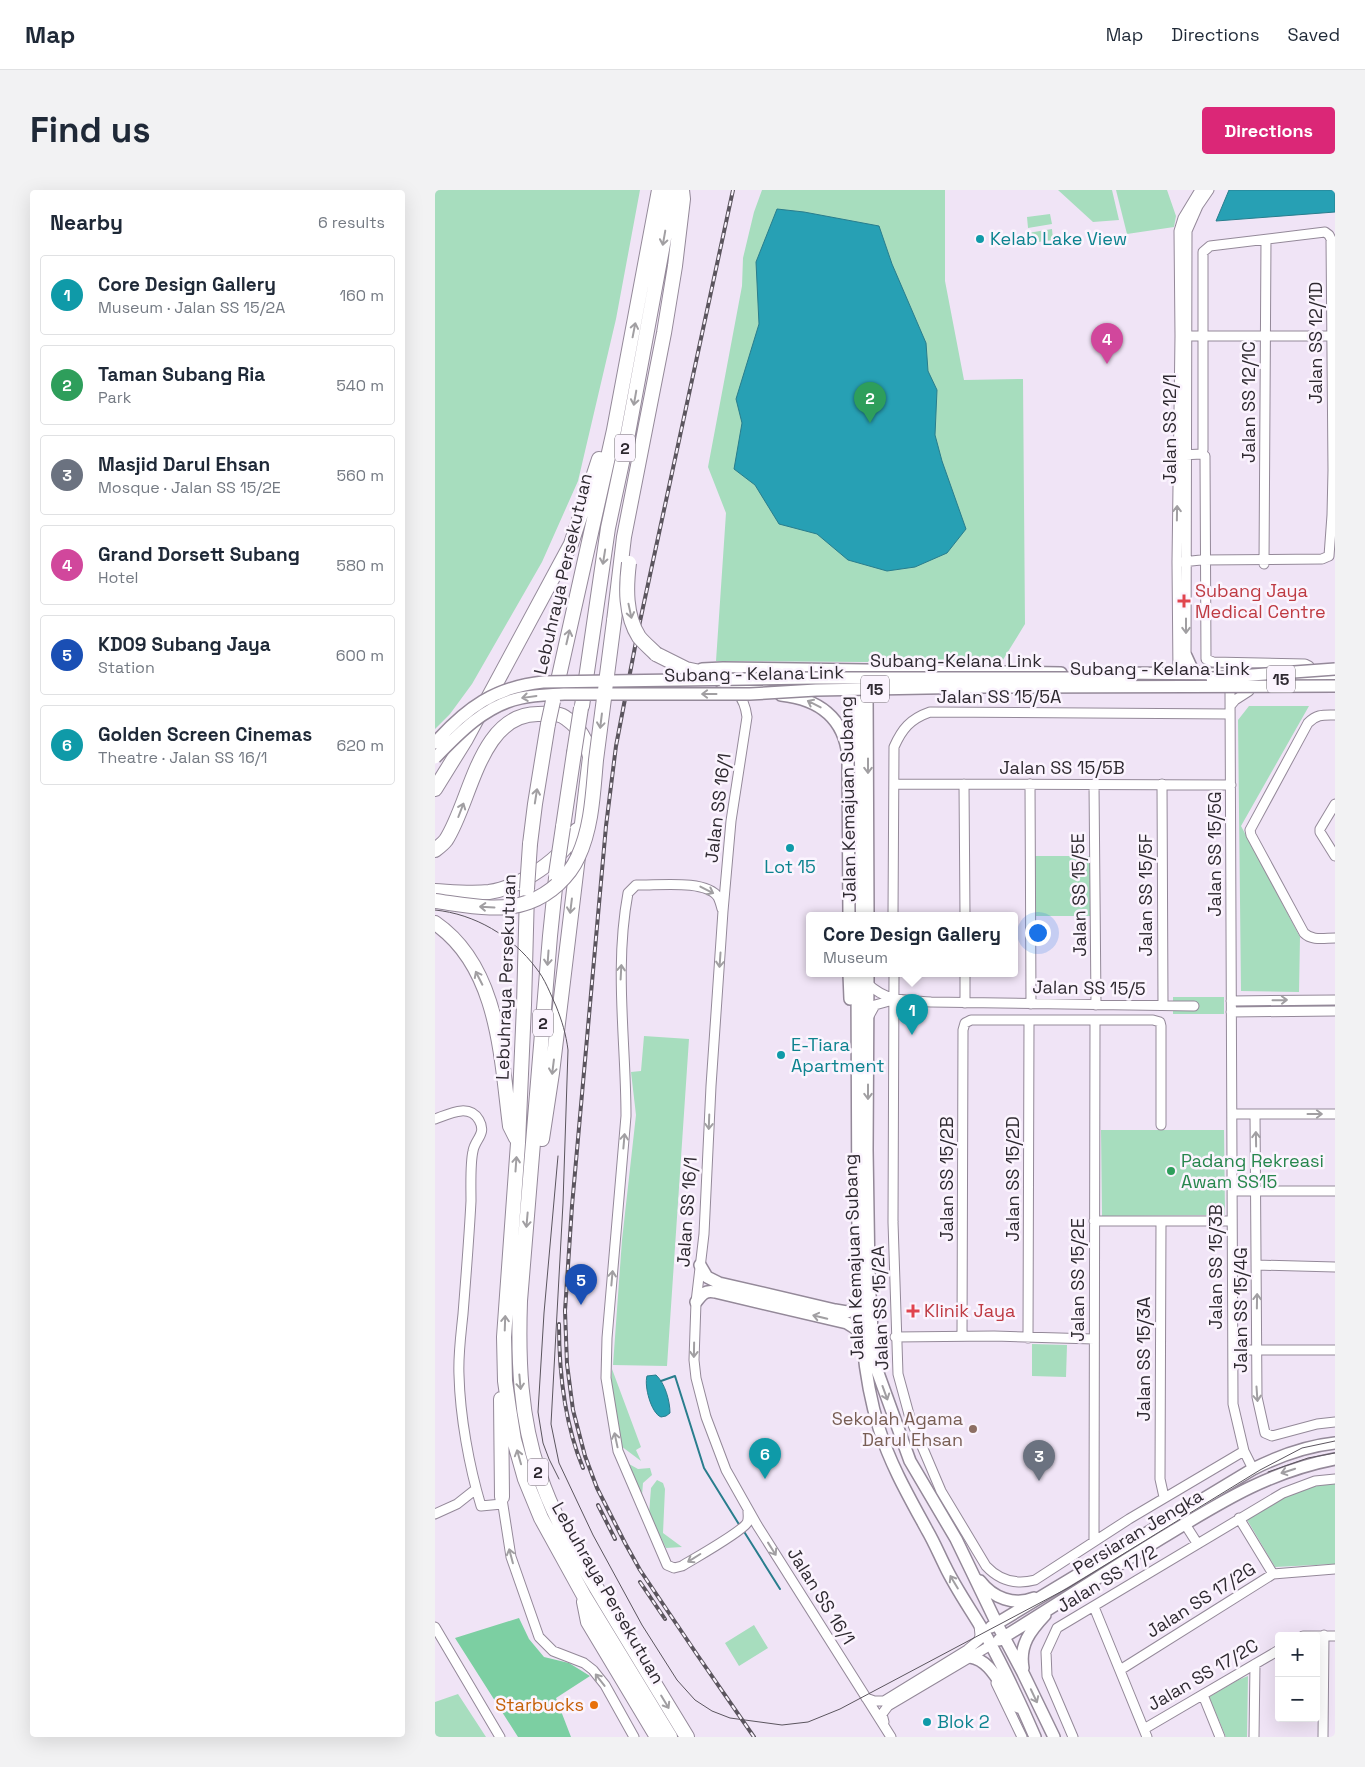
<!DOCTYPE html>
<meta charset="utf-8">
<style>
:root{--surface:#fff;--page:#f2f2f3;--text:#1f2937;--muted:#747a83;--line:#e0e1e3;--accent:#db2777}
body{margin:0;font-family:"Space Grotesk",sans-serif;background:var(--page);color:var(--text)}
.controls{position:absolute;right:15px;bottom:15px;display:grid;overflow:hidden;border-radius:5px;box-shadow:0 5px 20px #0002}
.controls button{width:45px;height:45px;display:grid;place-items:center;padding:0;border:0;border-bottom:1px solid var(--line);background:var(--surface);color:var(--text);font:25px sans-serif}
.you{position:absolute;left:602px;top:742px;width:18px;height:18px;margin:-12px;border:4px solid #fff;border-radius:50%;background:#1a73e8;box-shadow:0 0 0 8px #1a73e833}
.badge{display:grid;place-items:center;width:32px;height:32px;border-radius:50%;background:var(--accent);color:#fff;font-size:16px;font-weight:700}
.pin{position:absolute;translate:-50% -41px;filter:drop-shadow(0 1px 2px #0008)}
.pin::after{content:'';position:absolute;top:26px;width:18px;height:15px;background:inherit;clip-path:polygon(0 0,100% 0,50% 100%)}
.popup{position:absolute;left:371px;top:722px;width:212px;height:65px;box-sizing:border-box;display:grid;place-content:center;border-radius:5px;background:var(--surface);filter:drop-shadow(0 1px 4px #0005);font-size:16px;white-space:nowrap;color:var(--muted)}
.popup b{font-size:19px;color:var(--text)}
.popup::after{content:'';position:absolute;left:50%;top:100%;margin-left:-10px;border:10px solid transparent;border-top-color:var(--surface)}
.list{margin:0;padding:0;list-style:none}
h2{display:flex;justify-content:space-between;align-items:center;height:65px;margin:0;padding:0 20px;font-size:21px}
h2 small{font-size:16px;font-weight:400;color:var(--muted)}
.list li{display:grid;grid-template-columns:32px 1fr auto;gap:15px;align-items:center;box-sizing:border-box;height:80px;margin:0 10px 10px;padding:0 10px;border:1px solid var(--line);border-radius:5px}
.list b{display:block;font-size:19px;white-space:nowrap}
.list p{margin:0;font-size:16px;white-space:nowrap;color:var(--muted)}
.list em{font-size:16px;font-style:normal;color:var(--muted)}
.map{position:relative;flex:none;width:900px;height:1547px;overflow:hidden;border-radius:5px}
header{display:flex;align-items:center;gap:30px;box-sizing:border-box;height:70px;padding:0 25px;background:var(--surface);border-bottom:1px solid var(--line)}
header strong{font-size:24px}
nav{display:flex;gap:28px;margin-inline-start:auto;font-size:18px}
.intro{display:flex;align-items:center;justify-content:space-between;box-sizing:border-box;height:120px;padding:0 30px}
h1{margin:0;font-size:35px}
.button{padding:12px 22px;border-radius:5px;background:var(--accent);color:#fff;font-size:18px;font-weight:700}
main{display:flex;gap:30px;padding:0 30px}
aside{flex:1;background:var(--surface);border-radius:5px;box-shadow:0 5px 20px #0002}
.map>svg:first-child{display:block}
</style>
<header>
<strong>Map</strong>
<nav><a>Map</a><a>Directions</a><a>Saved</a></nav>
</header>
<div class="intro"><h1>Find us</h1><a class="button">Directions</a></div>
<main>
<aside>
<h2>Nearby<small>6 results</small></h2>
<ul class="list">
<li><span class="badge" style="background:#0f9aa8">1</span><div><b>Core Design Gallery</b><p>Museum · Jalan SS 15/2A</p></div><em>160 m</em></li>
<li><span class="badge" style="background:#2e9e5b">2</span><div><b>Taman Subang Ria</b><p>Park</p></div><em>540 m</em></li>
<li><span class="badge" style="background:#6b7280">3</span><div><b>Masjid Darul Ehsan</b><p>Mosque · Jalan SS 15/2E</p></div><em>560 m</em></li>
<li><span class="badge" style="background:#d1479c">4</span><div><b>Grand Dorsett Subang</b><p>Hotel</p></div><em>580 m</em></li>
<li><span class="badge" style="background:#1a4fb4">5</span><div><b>KD09 Subang Jaya</b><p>Station</p></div><em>600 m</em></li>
<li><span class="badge" style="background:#0f9aa8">6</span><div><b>Golden Screen Cinemas</b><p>Theatre · Jalan SS 16/1</p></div><em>620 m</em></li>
</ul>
</aside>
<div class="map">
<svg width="900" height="1547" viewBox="0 0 900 1547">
<rect width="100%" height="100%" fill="#f0e4f6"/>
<!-- green -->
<path fill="#a7ddbe" d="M0 0H205L181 129 143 291 107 372 37 494 15 524 0 539Z
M327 0H510V91L529 190 588 189 590 434 566 473 281 471 291 323 273 277 307 96 308 68 319 22Z
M623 0H677L684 30 658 32Z
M681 0H732L741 26 739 37 692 44Z
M615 24 617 34 593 38 592 27Z
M617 39 618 50 595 53 593 43Z
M814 516H874L806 636 865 747 864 802 806 801 803 530Z
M597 666H657V726H597Z
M738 807H789V824H738Z
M209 846 254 849 232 1176 178 1175 187 1050 201 925 196 882 206 881Z
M666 940H789L790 1025 667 1026Z
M597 1154 632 1155 631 1187 597 1186Z
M177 1179 206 1257 201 1260 206 1271 186 1256 176 1193Z
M194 1274 203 1279 215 1278 217 1285 208 1293 207 1305Z
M222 1290 228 1293 230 1299 228 1343 247 1357 231 1358 214 1324 216 1298Z
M900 1293V1374L840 1377 811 1328 845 1307 877 1297Z
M319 1435 333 1458 304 1476 290 1453Z
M813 1486 812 1547H791L774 1507 803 1490Z
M23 1504 51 1547H0V1512Z"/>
<!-- forest -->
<path fill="#7ccfa2" d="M84 1428 94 1449 109 1467 134 1473 155 1486 121 1508 136 1547H83L20 1448Z"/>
<!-- water -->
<path fill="#27a0b4" stroke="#297d8d" d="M794 0H900V22L781 31Z
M342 19 369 22 444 36 457 74 491 153 493 181 502 200 500 245 507 271 531 339 512 363 480 377 452 381 413 370 382 344 344 334 320 295 299 279 307 233 301 209 324 134 321 72Z
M221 1185C230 1193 235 1211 235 1223L231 1226 226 1227C216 1223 209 1196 212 1186Z"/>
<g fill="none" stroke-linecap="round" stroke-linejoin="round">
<!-- stream -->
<path stroke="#297d8d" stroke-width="2" d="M226 1191 240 1186 269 1278 305 1336
M308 1340 345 1399"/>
<!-- minor casing -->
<g stroke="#948999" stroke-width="11">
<path id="minor" d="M747 146H896
M768 260V62L775 56 890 42 894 45 896 49 898 280 897 325 894 366
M746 265 767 264 770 266 771 469 778 472 870 474 874 476
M747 372 766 370 887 369 894 366
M829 374 831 50
M751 472 752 41 763 16 774 0
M743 484 742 372 745 146 744 41 748 28 765 0
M280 490C300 500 309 504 312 527L296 631 288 721 276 896 269 1044 261 1112 259 1170 261 1188 271 1227 291 1280 322 1335 456 1547
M795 501 798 1214 809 1261 818 1279
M795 516 800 510 814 501
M900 525C888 525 882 524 873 533L815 640 816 645 869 743C877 751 889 748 900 748
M459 594 796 595
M529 594 530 726
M595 594 596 814
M659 594 661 815
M727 594 728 815
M900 614 885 639V642L900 666
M287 719C286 715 285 711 283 707 272 690 226 695 207 695H201L193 703C179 778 191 852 191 926L172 1148 171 1188 183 1261 232 1375 239 1378 247 1376C260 1368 305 1343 312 1333 314 1329 313 1325 313 1321
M458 726 459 557C467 539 475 529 495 522L795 524
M459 784 458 1032 463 1184 475 1228 506 1301 551 1376C564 1390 581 1395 600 1390L694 1329 809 1261
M530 784V813
M433 794C452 812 471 810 496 812L759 816
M796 811 900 810
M796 822 900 821
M434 826 440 815 458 810
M797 924H900
M820 924 822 1207 830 1243 837 1246 882 1234 900 1232
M0 929C14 924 34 913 44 930 52 944 40 949 38 961 35 974 36 997 36 1011 34 1049 31 1086 28 1124 26 1144 23 1165 24 1185 25 1226 34 1276 46 1316L67 1314
M797 1001H900
M659 1031H797
M726 1031 725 1289 729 1307
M822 1075 900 1077
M527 1146 528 840 530 833 536 830H718L725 832 726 836V935
M460 1147 559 1146 659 1149
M593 1148 594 830
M798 1160H900
M67 1309 76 1367 104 1447 118 1461 149 1473 158 1480 170 1495 199 1547
M0 1324 22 1314 41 1299
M804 1328 838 1384
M750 1334 762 1353
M659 1350 660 830
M659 1417 712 1547
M0 1437 65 1547
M868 1446H900
M685 1480 838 1384 900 1379
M561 1493 587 1547
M768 1505 785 1547
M431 1508 439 1511H449L532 1460 544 1450 545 1445 544 1435
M449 1532 447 1524 453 1516 556 1455
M709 1539 844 1460
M638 1547 612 1486 611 1462 622 1438 848 1303 880 1291 900 1289
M819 1547 820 1474
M888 1547 889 1445"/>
</g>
<!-- major casing -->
<g stroke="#948999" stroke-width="14">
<path id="major" d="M751 466 757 479 766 484
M267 479 288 478 626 483
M684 483 788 484
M828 489H900
M423 495 431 500 432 504 433 726
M346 505C383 509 409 527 413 566
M423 726V495L426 490
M414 784 415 809
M422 784C422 870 422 956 423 1042 425 1107 424 1175 444 1238 455 1274 474 1307 492 1340 499 1352 504 1364 510 1376 521 1399 536 1420 549 1442 568 1476 585 1512 600 1547
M433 784 432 960 434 1086 437 1141 442 1180 475 1271 521 1349 562 1434 588 1483 619 1547
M265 1075 272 1087 284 1093 400 1120 412 1122 418 1120 424 1104
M261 1112C267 1104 270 1100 280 1102L412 1133 420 1138 428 1147
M545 1391C558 1408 579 1416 599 1408
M556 1437 818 1279C844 1266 871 1256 900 1253
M564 1450C618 1417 671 1382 725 1349 783 1314 832 1282 900 1269
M535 1467C558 1470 567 1502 583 1517
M588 1478C584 1455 595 1441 610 1425"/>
</g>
<!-- highway casing -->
<g stroke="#948999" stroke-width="16">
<path id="highway" d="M179 431 189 347 229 143 240 76 248 9 247 0
M221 464 251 479 284 486 318 496H372
M120 504 179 240 224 0
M147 516 173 338 192 249 238 0
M0 599 31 549 136 354 164 269
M128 637 139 563
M95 654 100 614 113 534
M0 660C4 657 8 654 11 650 36 612 44 524 103 524 114 524 124 522 132 529 146 539 152 551 155 567L117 883 107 949
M121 688 115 746 85 1111C83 1170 85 1227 104 1283 119 1330 146 1372 171 1414 198 1458 225 1503 252 1547
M0 701C18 702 35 704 54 702 84 698 129 668 142 640
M92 702 89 815 83 953 69 1147 70 1191 74 1219 79 1250 90 1289 106 1328 149 1406 235 1547
M0 733C64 777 66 867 75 936L81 948
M66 1209 67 1307
M149 1412 153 1432 222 1547"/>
</g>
<!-- minor -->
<use href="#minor" stroke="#fff" stroke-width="9"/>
<!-- major -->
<use href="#major" stroke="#fff" stroke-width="11"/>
<!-- highway -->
<use href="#highway" stroke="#fff" stroke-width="14"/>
<!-- tram -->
<path stroke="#5b555e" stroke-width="1" d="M0 720C40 724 77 746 101 778 110 789 115 803 121 816 127 831 131 844 133 860L128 1013 116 1234 124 1273 158 1345 207 1435 242 1490 260 1510 277 1521 295 1528 347 1535 373 1532 405 1519 633 1398 825 1280 867 1258 900 1251
M123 966 109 1123 103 1222 108 1253 114 1269 124 1289
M833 1282 873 1268 900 1263"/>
<!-- rail casing -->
<g stroke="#5b555e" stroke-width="4">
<path id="rail" d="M298 0 204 436 181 556 171 636 137 1016 130 1121 132 1174 138 1220 150 1266 162 1298 190 1353 205 1380 263 1466 319 1547
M124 1134C124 1183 129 1232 148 1278
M163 1315 180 1349
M205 1392 230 1429"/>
</g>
<!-- rail -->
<use href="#rail" stroke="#fbf4fe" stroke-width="2" stroke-dasharray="5.5" stroke-linecap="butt"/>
<!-- major-bridge casing -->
<g stroke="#948999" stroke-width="14" stroke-linecap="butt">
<path id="major-bridge" d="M777 488 900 479
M0 553C31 518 60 497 108 492L379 488H696
M413 566 414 726
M0 568C24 543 51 515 86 508 100 505 114 505 129 504H315L381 500 547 497 900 496"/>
</g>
<!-- highway-bridge casing -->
<g stroke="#948999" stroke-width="16" stroke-linecap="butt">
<path id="highway-bridge" d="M194 373C191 397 190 425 204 447 209 453 215 458 221 464
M113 534 118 511
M139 563 146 518
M121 684 128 637
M92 699 95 654
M0 711C30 715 65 723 94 712 115 704 134 687 143 667 157 637 158 603 161 570 167 524 173 477 179 431"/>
</g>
<!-- major-bridge -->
<use href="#major-bridge" stroke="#fff" stroke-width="11"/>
<!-- highway-bridge -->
<use href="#highway-bridge" stroke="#fff" stroke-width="14"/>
</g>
<!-- one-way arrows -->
<defs><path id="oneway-shaft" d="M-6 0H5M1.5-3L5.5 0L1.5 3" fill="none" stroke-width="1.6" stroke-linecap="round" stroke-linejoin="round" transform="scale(1.25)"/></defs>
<g stroke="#a19fa2">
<use href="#oneway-shaft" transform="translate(229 48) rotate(100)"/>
<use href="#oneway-shaft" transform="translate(199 140) rotate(-79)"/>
<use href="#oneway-shaft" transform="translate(200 208) rotate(100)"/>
<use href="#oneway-shaft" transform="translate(742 323) rotate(-89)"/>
<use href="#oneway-shaft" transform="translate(169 367) rotate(99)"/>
<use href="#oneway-shaft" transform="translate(195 421) rotate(78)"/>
<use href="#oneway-shaft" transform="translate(751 436) rotate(90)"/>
<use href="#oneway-shaft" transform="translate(133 447) rotate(-77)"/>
<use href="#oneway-shaft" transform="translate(274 504) rotate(-180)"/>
<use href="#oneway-shaft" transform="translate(94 507) rotate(172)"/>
<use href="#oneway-shaft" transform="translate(379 514) rotate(-153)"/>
<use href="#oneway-shaft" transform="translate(166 531) rotate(97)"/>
<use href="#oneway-shaft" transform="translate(433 576) rotate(90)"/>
<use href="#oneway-shaft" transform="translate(101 606) rotate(-81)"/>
<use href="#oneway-shaft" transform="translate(26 620) rotate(-69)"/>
<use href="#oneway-shaft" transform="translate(272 700) rotate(27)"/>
<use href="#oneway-shaft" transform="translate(136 716) rotate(97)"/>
<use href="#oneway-shaft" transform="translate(52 717) rotate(-177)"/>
<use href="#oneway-shaft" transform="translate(113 768) rotate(94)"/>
<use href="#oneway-shaft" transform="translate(285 770) rotate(94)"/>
<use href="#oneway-shaft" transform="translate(186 782) rotate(-87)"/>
<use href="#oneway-shaft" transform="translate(44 788) rotate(-117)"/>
<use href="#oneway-shaft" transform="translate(845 810) rotate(-1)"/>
<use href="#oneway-shaft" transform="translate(118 877) rotate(97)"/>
<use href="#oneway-shaft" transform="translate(433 902) rotate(90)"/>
<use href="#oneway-shaft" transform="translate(880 924)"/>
<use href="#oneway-shaft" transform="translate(274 932) rotate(92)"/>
<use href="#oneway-shaft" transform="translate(821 949) rotate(-91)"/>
<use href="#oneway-shaft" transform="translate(189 951) rotate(-85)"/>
<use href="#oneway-shaft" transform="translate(81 974) rotate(-86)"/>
<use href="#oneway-shaft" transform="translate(92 1030) rotate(95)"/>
<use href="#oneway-shaft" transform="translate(177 1088) rotate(-85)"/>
<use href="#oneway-shaft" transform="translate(822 1111) rotate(-89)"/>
<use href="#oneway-shaft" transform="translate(385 1127) rotate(-166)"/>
<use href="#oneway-shaft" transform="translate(70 1133) rotate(-88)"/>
<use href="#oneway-shaft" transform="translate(259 1160) rotate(91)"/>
<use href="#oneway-shaft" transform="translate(85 1192) rotate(85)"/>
<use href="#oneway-shaft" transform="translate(450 1203) rotate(70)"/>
<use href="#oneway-shaft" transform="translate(822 1204) rotate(86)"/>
<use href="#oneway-shaft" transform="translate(181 1250) rotate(-102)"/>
<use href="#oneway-shaft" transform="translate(84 1267) rotate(-106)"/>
<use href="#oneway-shaft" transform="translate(853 1281) rotate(162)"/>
<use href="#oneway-shaft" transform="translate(337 1359) rotate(58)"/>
<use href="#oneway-shaft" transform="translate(76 1366) rotate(-105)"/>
<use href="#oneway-shaft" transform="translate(259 1368) rotate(148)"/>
<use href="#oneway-shaft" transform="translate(519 1392) rotate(-121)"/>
<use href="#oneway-shaft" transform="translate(165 1490) rotate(-128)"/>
<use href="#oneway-shaft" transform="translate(599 1506) rotate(65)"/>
<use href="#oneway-shaft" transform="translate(230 1512) rotate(59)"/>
</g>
<!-- markers -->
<g fill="#0f9aa8" stroke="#fbf4fe" stroke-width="2">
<circle cx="545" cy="49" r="5"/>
<circle cx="355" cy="658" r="5"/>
<circle cx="346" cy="865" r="5"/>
<circle cx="492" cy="1532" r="5"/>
</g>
<g fill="#e0444e" stroke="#fbf4fe" stroke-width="2">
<path d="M746.5 403.5h5v5h5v5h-5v5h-5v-5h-5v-5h5z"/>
<path d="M475.5 1113.5h5v5h5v5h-5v5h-5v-5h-5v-5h5z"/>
</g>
<circle fill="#2e9e5b" stroke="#fbf4fe" stroke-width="2" cx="736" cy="981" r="5"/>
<circle fill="#8d6e63" stroke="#fbf4fe" stroke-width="2" cx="538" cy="1239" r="5"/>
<circle fill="#e8710a" stroke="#fbf4fe" stroke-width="2" cx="159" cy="1515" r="5"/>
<g text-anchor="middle" stroke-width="5" stroke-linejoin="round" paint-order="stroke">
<!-- shield labels -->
<g fill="#fbf4fe" stroke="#6c676e" stroke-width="1">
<rect x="180" y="244.5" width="20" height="27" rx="4"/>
<rect x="832" y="475.5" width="28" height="27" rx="4"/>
<rect x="426" y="485.5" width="28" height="27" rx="4"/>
<rect x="98" y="819.5" width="20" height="27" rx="4"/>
<rect x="93" y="1268.5" width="20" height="27" rx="4"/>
</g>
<g font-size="16" font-weight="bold" fill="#2f2a31">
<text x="190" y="264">2</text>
<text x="846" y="495">15</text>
<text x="440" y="505">15</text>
<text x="108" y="839">2</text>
<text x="103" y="1288">2</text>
</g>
<!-- culture labels -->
<g font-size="18" fill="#0d838f" stroke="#fbf4fe" text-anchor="start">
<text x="555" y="55">Kelab Lake View</text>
<text x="355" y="683" text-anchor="middle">Lot 15</text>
<text x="356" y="861">E-Tiara<tspan x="356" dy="21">Apartment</tspan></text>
<text x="502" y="1538">Blok 2</text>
</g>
<!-- street labels -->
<g font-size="18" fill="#2f2a31" stroke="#fbf4fe">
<text transform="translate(881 153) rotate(-90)" y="6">Jalan SS 12/1D</text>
<text transform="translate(814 212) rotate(-90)" y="6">Jalan SS 12/1C</text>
<text transform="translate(735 239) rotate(-90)" y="6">Jalan SS 12/1</text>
<text transform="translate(128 384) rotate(-77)" y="6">Lebuhraya Persekutuan</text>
<text x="521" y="477">Subang-Kelana Link</text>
<text x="725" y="485">Subang - Kelana Link</text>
<text transform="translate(319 484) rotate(-1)" y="6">Subang - Kelana Link</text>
<text x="564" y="513">Jalan SS 15/5A</text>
<text x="627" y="584">Jalan SS 15/5B</text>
<text transform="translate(413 609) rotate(-91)" y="6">Jalan Kemajuan Subang</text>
<text transform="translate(283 618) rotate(-83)" y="6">Jalan SS 16/1</text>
<text transform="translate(780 664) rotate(-90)" y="6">Jalan SS 15/5G</text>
<text transform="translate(644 705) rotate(-91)" y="6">Jalan SS 15/5E</text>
<text transform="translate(711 705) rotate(-90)" y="6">Jalan SS 15/5F</text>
<text transform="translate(71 787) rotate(-88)" y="6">Lebuhraya Persekutuan</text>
<text transform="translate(654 798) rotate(1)" y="6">Jalan SS 15/5</text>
<text transform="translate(512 989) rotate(-90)" y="6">Jalan SS 15/2B</text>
<text transform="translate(578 989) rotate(-90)" y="6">Jalan SS 15/2D</text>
<text transform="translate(252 1022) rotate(-86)" y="6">Jalan SS 16/1</text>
<text transform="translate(419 1067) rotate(-92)" y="6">Jalan Kemajuan Subang</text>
<text transform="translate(781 1077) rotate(-90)" y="6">Jalan SS 15/3B</text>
<text transform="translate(643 1090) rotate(-90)" y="6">Jalan SS 15/2E</text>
<text transform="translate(445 1118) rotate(-92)" y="6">Jalan SS 15/2A</text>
<text transform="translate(806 1120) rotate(-90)" y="6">Jalan SS 15/4G</text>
<text transform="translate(709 1169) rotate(-90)" y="6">Jalan SS 15/3A</text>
<text transform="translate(703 1342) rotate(-31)" y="6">Persiaran Jengka</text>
<text transform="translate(672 1389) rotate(-31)" y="6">Jalan SS 17/2</text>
<text transform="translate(173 1403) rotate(60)" y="6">Lebuhraya Persekutuan</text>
<text transform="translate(386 1406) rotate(58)" y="6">Jalan SS 16/1</text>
<text transform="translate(766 1410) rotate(-32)" y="6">Jalan SS 17/2G</text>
<text transform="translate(768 1485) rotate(-30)" y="6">Jalan SS 17/2C</text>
</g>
<!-- health labels -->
<g font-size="18" fill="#be3a42" stroke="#fbf4fe" text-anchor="start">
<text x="760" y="407">Subang Jaya<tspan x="760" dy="21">Medical Centre</tspan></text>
<text x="489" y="1127">Klinik Jaya</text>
</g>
<!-- leisure labels -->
<g font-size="18" fill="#27864d" stroke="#fbf4fe" text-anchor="start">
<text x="746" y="977">Padang Rekreasi<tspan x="746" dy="21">Awam SS15</tspan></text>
</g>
<!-- education labels -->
<g font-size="18" fill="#785e54" stroke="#fbf4fe" text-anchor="end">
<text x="528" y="1235">Sekolah Agama<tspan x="528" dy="21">Darul Ehsan</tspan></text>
</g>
<!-- food labels -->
<g font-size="18" fill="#c56008" stroke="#fbf4fe" text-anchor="end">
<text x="149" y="1521">Starbucks</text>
</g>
</g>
</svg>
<div class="controls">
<button>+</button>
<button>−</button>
</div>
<div class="you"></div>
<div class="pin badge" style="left:477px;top:845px;background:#0f9aa8">1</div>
<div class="popup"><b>Core Design Gallery</b>Museum</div>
<div class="pin badge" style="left:435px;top:233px;background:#2e9e5b">2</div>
<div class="pin badge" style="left:604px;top:1291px;background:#6b7280">3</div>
<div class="pin badge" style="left:672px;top:174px;background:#d1479c">4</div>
<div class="pin badge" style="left:146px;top:1115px;background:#1a4fb4">5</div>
<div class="pin badge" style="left:330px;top:1289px;background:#0f9aa8">6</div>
</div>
</main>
